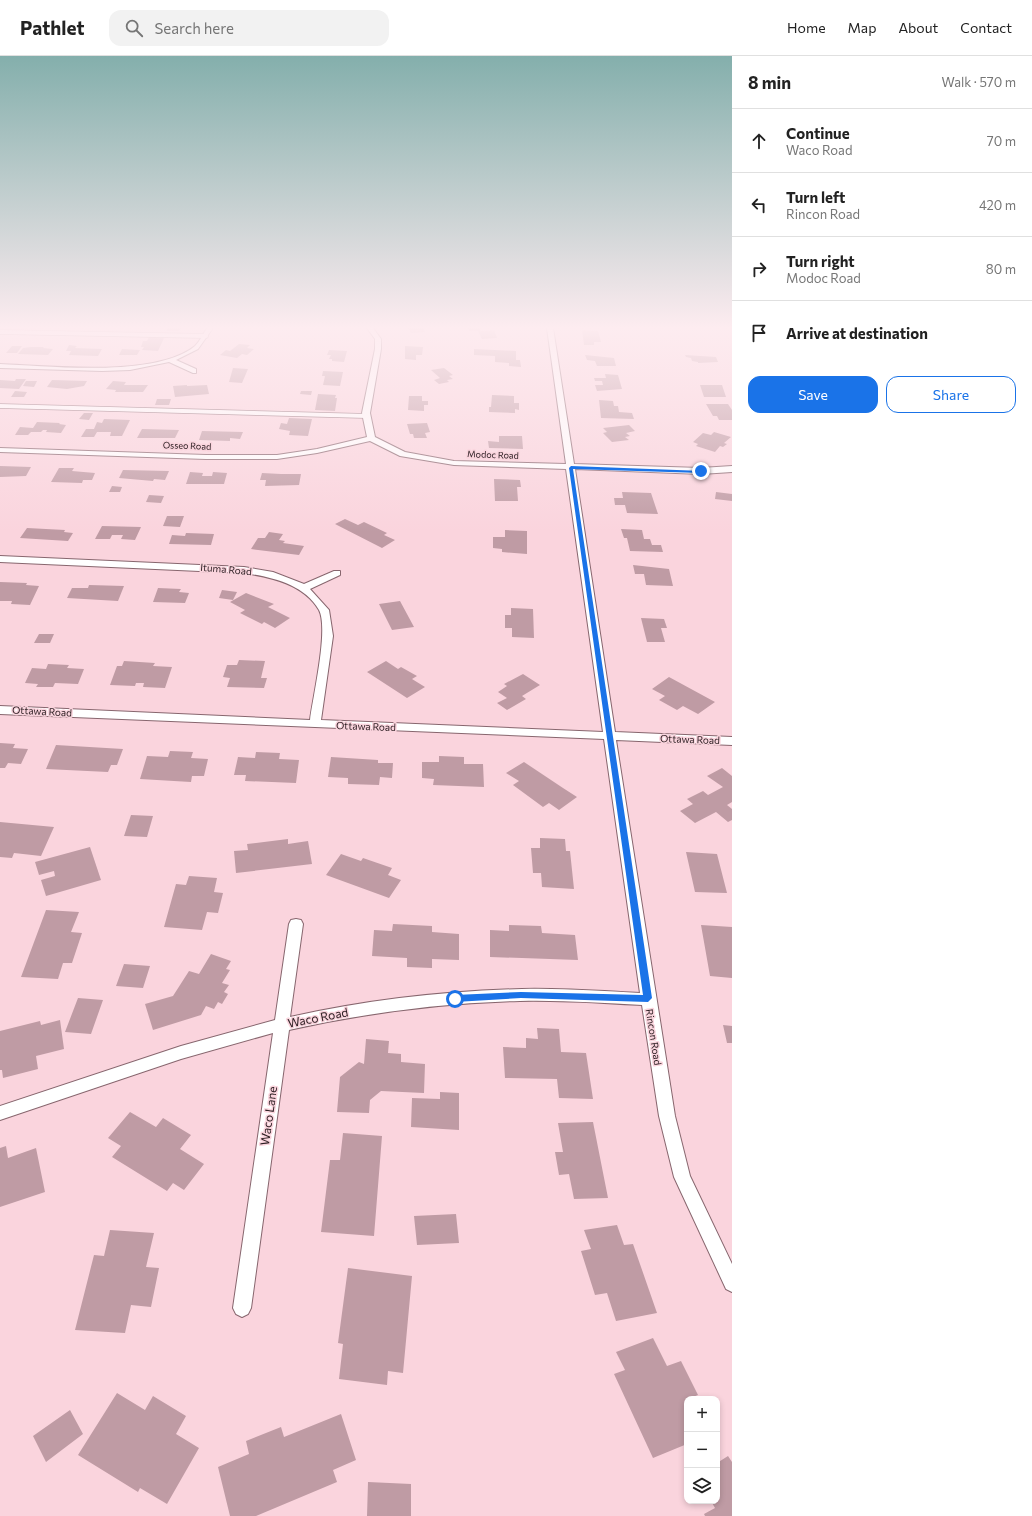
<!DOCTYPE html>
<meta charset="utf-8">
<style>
:root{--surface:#fff;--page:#f2f2f2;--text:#222;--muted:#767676;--line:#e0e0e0;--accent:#1a73e8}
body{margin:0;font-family:Commissioner,sans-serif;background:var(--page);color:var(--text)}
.controls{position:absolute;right:12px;bottom:12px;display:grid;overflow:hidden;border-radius:8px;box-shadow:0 2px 6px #0003}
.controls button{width:36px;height:36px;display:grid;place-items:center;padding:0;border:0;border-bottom:1px solid var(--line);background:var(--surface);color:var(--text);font:20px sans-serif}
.stop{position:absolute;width:12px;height:12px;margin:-9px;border:3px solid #1a73e8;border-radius:50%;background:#fff}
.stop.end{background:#1a73e8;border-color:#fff;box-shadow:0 1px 4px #0008}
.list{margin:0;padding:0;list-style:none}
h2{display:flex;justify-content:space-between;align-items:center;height:52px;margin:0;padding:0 16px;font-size:17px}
h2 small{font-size:13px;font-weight:400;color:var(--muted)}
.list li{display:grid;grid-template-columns:26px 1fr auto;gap:12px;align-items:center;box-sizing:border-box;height:64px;padding:0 16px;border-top:1px solid var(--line)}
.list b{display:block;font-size:15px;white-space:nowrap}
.list p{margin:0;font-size:13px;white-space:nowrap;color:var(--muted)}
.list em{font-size:13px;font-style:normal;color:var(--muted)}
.actions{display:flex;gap:8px;padding:12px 16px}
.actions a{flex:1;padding:9px 0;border:1px solid var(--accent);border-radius:12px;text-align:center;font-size:14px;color:var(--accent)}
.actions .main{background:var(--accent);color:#fff}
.icon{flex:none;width:22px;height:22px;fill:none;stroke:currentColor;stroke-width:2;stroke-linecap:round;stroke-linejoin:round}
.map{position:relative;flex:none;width:732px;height:1460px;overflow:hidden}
header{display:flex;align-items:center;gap:24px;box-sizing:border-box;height:56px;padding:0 20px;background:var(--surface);border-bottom:1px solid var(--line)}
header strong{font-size:19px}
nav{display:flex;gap:22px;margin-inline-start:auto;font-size:14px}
.search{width:280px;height:36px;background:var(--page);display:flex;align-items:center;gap:10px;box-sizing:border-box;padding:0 14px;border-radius:12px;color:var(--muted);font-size:15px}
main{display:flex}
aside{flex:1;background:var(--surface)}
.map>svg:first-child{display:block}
</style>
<header>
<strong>Pathlet</strong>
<div class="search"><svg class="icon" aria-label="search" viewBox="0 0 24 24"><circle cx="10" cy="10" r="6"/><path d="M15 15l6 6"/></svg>Search here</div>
<nav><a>Home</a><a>Map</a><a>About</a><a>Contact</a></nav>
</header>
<main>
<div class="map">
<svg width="732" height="1460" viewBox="0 0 732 1460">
<rect width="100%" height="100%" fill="#fad4dd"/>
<!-- building -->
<path fill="#bf9ba4" d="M168 272H181L179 275H166Z
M408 272H423L425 276 411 277Z
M468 272H479L481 275 494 274 497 282 482 283 478 275H469Z
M582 274 598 275 601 286H594V289H584Z
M149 281 164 282 158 295 142 294 144 291H141L143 285H147Z
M239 288 250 289 247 292 254 293 247 299 242 298 237 302 220 299 226 294 230 295Z
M69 289 77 290 75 292 102 293 98 300 69 299 71 295H66Z
M12 290H22L17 297H6Z
M405 290 423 291 422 299H416V304L405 303Z
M31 291H44L43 292 53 293 48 299 18 298 23 292Z
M122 293 140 294 137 299H119Z
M474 293 516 295V304H520L521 311 509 310V307L495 306V300L474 299Z
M329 294 347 295 344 306 332 305V303H329L331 299H327Z
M585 299 614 302 616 310H597L595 305 587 304Z
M685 299 716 301 718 306 698 307V306L692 305 691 302 686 301Z
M233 312 248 313 242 327 229 326Z
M444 312 453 319 449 320 453 323 447 324 449 326 439 328 434 324 440 322 431 314Z
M323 315 343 316 340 330 323 329 325 320H322Z
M605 318 618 319 622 333 597 335 595 329H603L602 325H595L594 322H606Z
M16 323H26L19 333 0 332V324L15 325Z
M52 324 87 325 84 330 67 333 47 331Z
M26 325H37L34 331 23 330Z
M113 325 126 326 124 329H148L143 336H115L116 334 106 333Z
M187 329V330L207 329 209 338 175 341 173 330Z
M700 329H722L726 341H704Z
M15 335 27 336 24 341H11Z
M301 335H312L311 339 300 338Z
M318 338 336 339 335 342H337L335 355 315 354Z
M492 339 514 340V347H519V354L515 353V357L489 356V351H491Z
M409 340H422V345H428V349H424V355L408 354Z
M157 343H171L169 349H155Z
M599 344 613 345 614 350H618L619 356 632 357 634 363 601 362Z
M706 348H728L732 354V364H719L717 360H713Z
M84 357H93L89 364 79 363Z
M289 362 312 363 308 380 289 379 290 375 279 373 281 367 287 368Z
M104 363 130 364 122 380H110L111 376H97L94 381H81L86 373H94L97 366 102 367Z
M37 366 60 367 59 368 66 369 61 377 46 376 47 374H43L41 376H31L28 379H15L20 371 33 372Z
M427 367 430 376 425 377 427 382H414L413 378H410L407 368Z
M629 369 635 375 626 377 630 380 625 381 629 384 612 386 603 377 607 376 603 372Z
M142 373 179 374 175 382H137Z
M202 375 243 376 240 383 230 382V385L199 384Z
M714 376 731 381 724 387 727 388 723 391 720 390 715 396 696 390 698 388 693 386 703 377 711 379Z
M499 380H522L523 393 489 392 488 385 499 386Z
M0 410 31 411 26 420 0 421Z
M59 412H74L72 415 95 417 92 424H83L82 427 51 426Z
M123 414 169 415 165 424 154 423 153 425 119 422Z
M190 416 203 417 202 420H212L213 416 227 417 224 428H186Z
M262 417 281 418H301L299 429 265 430 266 424H260Z
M494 423 520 424 521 431H517L518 445H495Z
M112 430 122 431 120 436H109Z
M622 436 651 437 658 458 627 457 625 449H615L614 442H623Z
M716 436 732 438V445L715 443Z
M149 439 164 440 161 447 146 446Z
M167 460H184L180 471 163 470Z
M345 463 358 469 364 466 387 477 384 479 395 484 382 492 335 468Z
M102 470 141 471 135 484 121 483 123 479H112L110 483H95Z
M27 472 65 474 64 476 73 477 68 485 20 482Z
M621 473 642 474 644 483H650L652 489H661L663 496 630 495 627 482H624Z
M505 474 527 475V498L502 496V493L493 492V481H505Z
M269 476 283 478 279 484 285 485 283 487 304 490 299 499 251 493 258 482H265Z
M186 477 214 478 211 489 169 488 172 479 185 480Z
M633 509 669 513 673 530 646 529 644 518H635Z
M0 526 27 527 26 529 39 530 30 549 11 548 12 545H0Z
M89 529 124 530 118 545 67 542 72 532H88Z
M158 532 181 533 179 536 189 537 185 547 153 546Z
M222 534 237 536 233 544 219 542Z
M246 537 274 548 268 551 290 562 275 572 264 566 262 568 240 557 245 554 230 546Z
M400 545 414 571 392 574 379 548Z
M511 552 533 553 534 582 512 581V572H505V559H511Z
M641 562 664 563 667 572H661L665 586H647Z
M39 578H54L50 587H34Z
M239 604 265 605 261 622H267L264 632 227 631 230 622 223 621 227 609H237Z
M124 605 155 607 153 610 172 611 165 632 143 631 144 627H136L135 630 110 629 117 610H122Z
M386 605 398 613 401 611 417 620 412 623 425 631 407 642 367 616Z
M48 608 69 609 67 612 84 613 78 628 55 627 53 631H36L38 628 25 627 32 612 46 613Z
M523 618 540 629 522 640 526 643 507 654 497 647 507 642 498 636 507 630 504 628Z
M669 621 715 646 698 658 683 650 677 654 659 644 665 640 652 633Z
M0 687 15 688 13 692 28 693 21 708 8 707 5 712H0Z
M56 689 123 693 117 709H111L108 716 46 713Z
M170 695 193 696 191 702 208 703 204 720H192L191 726 140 723 147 700 168 701Z
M256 696 280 697 279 703 299 704 296 727 245 725 246 719H234L238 701 255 702Z
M439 700 464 701V708H483L484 731 433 729 434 723 422 722V706H439Z
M331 701 378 704V707H393L392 722 380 721 379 729 348 728V722L328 721Z
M524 706 563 732 577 741 559 754 549 747 543 751 513 729 519 725 506 717Z
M722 712 732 720V746L727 749 732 753V764L728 766 716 756 695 767 680 755 693 748 687 743 703 735 708 739 723 731 707 720Z
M131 759 153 760 147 781 124 780Z
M0 766 54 771 41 800 14 797 12 802 0 801Z
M540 782 565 783 566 795H570L574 833 542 831 541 817H533L531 792H540Z
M288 783V788L308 785 312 808 236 817 234 795 248 794 247 788Z
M90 791 101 824 46 840 41 824 55 820 54 815 39 819 35 806Z
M686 796 717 798 727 837 695 836Z
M341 798 361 805 363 802 392 812 388 819 401 824 389 842 326 819Z
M189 820 217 822 214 836 223 837 218 857 207 856 202 874 164 871 176 828 186 829Z
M46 854 79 856 71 876 82 877 72 907H63L58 923 21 921Z
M393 868 432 870V876L459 878V904L432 903V912L407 911V902L372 900 374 874 392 875Z
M509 869 541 870 542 877 575 879 578 904 490 901V874L509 875Z
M701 869 732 871V922L710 920Z
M211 898 231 905 226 913 230 914 222 927 229 929 224 936 228 938 222 948 218 946 214 953 206 950 201 959 153 974 145 948 173 940 189 915 199 918Z
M124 908 150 910 143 932 116 930Z
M78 942 103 944 91 978 65 976Z
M60 964 64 993 36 1000 38 1013 3 1022 2 1014H0V975L40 965 41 969Z
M723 969 732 970V987H727Z
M537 972 559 973 561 996 586 997 593 1043 559 1042 557 1023 505 1022 503 991 526 992V982L538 983Z
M366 983 389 985 388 997 401 998V1006L425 1008 424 1037 381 1035 370 1044 369 1057 337 1056 340 1021 359 1006 364 1008Z
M440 1036 459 1037V1074L411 1071 412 1042 440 1043Z
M130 1056 156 1071 163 1062 191 1079 180 1093 204 1108 184 1134 173 1127 167 1135 112 1101 121 1090 108 1082Z
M593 1066 608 1142 574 1143 569 1118 559 1119 555 1096H563L558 1067Z
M343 1077 382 1080 374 1180 321 1176 330 1104H340Z
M6 1090 8 1102 36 1092 45 1136 0 1151V1092Z
M456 1158 459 1187 417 1189 414 1160Z
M617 1169 624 1189 633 1188 657 1257 616 1265 607 1237 595 1239 581 1195 591 1193 584 1174Z
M110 1174 154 1177 146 1211 159 1212 151 1251 131 1249 125 1277 75 1274 94 1199 104 1200Z
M348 1212 412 1220 403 1317 388 1315 387 1329 339 1323 343 1288 338 1287Z
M653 1282 667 1310 681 1305 698 1339 685 1344 687 1349V1388L653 1402 614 1318 625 1314 616 1296Z
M117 1337 145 1354 153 1340 186 1360 176 1378 199 1392 167 1448 140 1432 138 1436 78 1399Z
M70 1354 83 1378 46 1406 33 1380Z
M341 1358 356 1404 333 1414 337 1426 256 1460H230L218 1411 249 1398 246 1385 281 1371 284 1381Z
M728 1400 732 1406V1460H705L704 1458 715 1452 711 1445H717V1407Z
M368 1426 411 1428V1460H367Z"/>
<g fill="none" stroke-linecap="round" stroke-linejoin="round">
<!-- service casing -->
<g stroke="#87666e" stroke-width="5.5">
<path id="service" d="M0 276 206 280
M0 350 367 360"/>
</g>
<!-- minor casing -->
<g stroke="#87666e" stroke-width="2">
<path id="minor" d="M207 272H213L198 293 176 304 196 313V317H193L169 306 130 314 102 315 0 312V308C49 310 156 322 195 290 200 285 203 278 207 272Z
M367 272H373L381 283V293L370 357 375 381 405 396 454 405 566 408 547 272H553L574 408 701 412 732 410V416L701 418 575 413 615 676 732 681V689L616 684 675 1060 690 1120 732 1208V1236L726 1233 674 1121 659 1060 642 949C601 947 561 944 520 945 442 947 365 957 289 974L251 1252 248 1258 242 1261 236 1258 233 1252 273 977 181 1003 0 1064V1050L181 990 275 964 289 868 291 864 296 863 301 864 303 868 290 961C366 944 444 935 522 933 561 932 601 935 640 937L604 683 0 658V650L310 664C313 640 329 573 319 554 304 528 271 521 244 517L0 506V500L244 511 273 516 304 528 334 515H340V519L310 533 329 554 333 580 321 664 603 676 566 413 454 409 400 400 370 385 317 397 277 403H206L0 396V392L206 399H277L317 393 367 381 362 357 375 293V283Z"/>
</g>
<!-- service -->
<use href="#service" stroke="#fff" stroke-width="4"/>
<!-- minor -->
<use href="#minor" fill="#fff" fill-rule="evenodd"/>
</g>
<!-- sky -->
<linearGradient id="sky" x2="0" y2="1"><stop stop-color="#84afac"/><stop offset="0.57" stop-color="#fdecf0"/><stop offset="1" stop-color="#fdecf0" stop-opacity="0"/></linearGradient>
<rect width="732" height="476" fill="url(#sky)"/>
<!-- route -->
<path fill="#1a73e8" d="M571 410 703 415 701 417 573 413 652 942 648 946 521 942 455 946 451 943 455 939 521 936 643 939 569 412Z"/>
<g text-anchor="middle" stroke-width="3" stroke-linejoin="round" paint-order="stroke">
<!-- far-street labels -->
<g font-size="9" fill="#2f2125" stroke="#fad4dd">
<text transform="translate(187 390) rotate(2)" y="3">Osseo Road</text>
<text transform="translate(493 399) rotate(2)" y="3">Modoc Road</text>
</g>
<!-- street labels -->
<g font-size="10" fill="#2f2125" stroke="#fad4dd">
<text transform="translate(226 513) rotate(5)" y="4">Ituma Road</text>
<text transform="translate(42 655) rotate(3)" y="4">Ottawa Road</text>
<text transform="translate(366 670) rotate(2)" y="4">Ottawa Road</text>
<text transform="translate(690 683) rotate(2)" y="4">Ottawa Road</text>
<text transform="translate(654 981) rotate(81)" y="4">Rincon Road</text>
</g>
<!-- near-street labels -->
<g font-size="12" fill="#2f2125" stroke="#fad4dd">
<text transform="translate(318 962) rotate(-11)" y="4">Waco Road</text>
<text transform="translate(269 1060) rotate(-82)" y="4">Waco Lane</text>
</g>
</g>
</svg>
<div class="controls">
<button>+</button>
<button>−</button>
<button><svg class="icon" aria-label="layers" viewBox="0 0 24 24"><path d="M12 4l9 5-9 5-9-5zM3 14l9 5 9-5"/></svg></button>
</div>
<div class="stop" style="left:455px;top:943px"></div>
<div class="stop end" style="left:701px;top:415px"></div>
</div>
<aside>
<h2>8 min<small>Walk · 570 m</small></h2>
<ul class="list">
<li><svg class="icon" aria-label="ahead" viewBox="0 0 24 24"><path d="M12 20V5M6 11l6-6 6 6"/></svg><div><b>Continue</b><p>Waco Road</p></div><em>70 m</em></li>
<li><svg class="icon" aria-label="left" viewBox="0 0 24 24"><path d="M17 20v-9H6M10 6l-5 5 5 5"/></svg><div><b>Turn left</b><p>Rincon Road</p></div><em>420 m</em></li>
<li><svg class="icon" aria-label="right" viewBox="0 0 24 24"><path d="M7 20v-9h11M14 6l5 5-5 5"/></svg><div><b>Turn right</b><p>Modoc Road</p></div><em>80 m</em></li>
<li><svg class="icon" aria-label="arrive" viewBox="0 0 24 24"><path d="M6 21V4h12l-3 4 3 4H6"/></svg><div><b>Arrive at destination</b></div></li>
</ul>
<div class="actions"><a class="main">Save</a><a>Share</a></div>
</aside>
</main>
